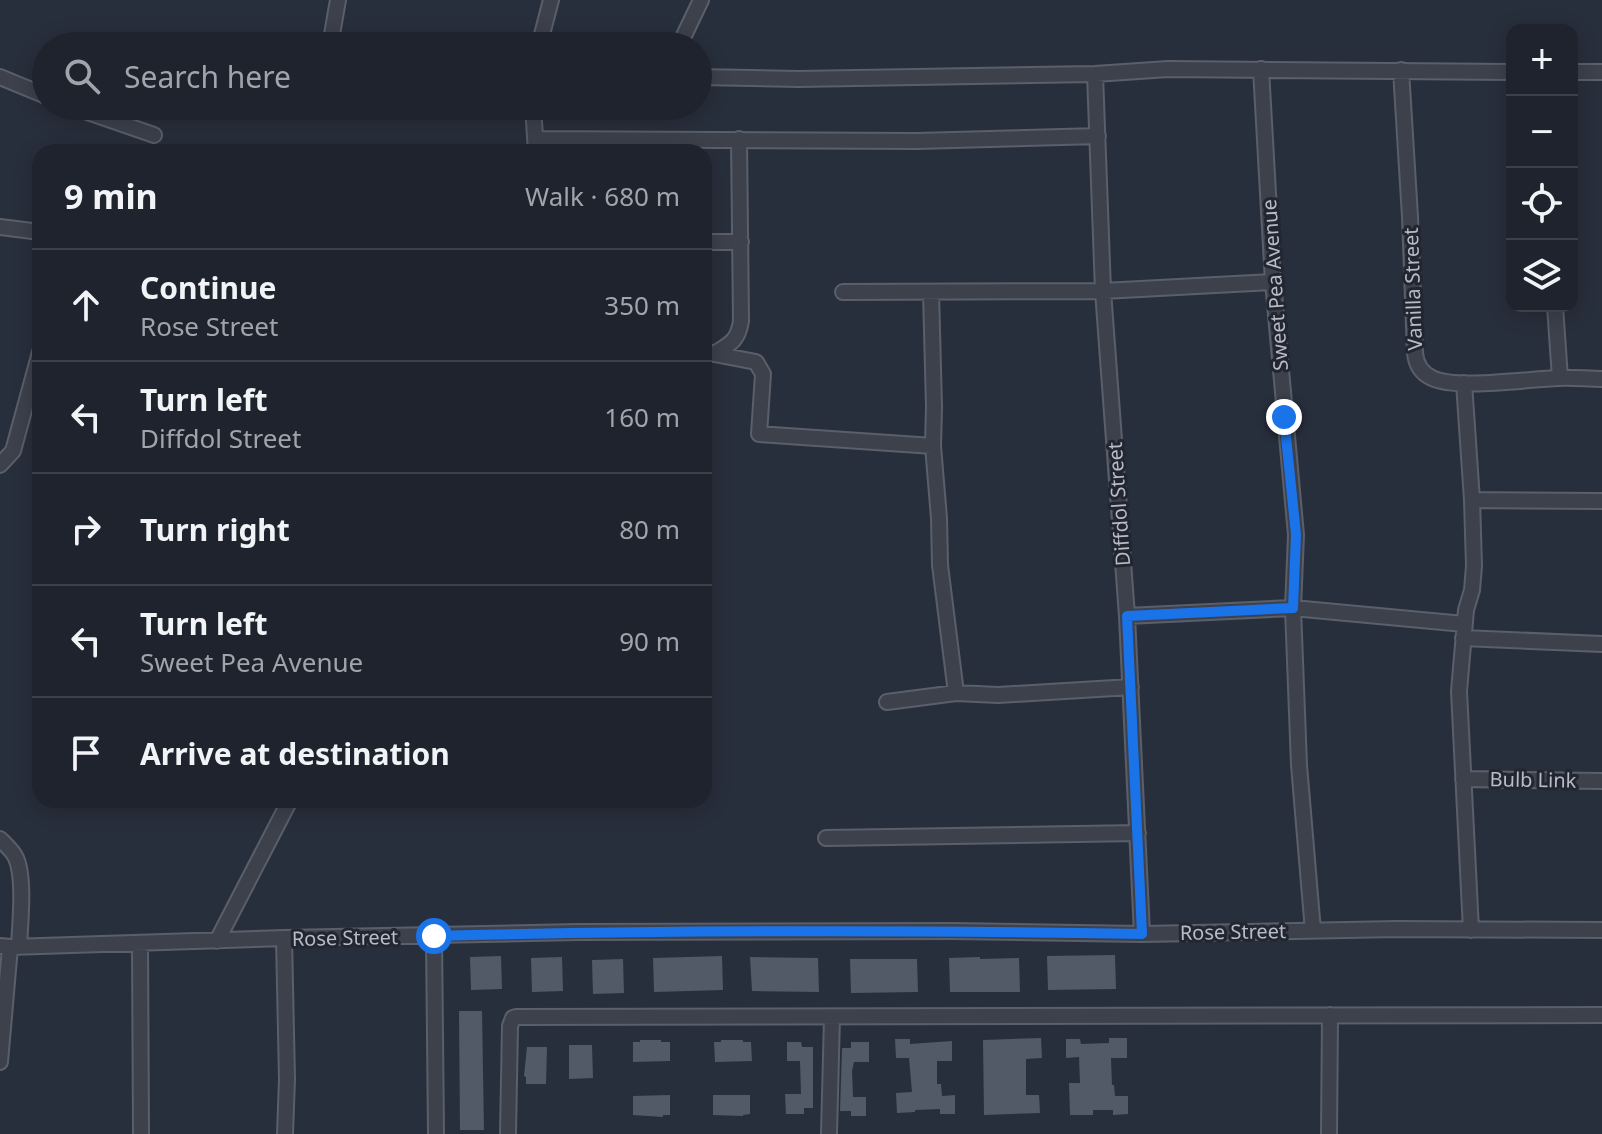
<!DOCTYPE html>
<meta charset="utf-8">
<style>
:root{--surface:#1e232d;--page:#262b35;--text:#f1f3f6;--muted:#a1a4aa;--line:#3c4049}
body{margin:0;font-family:"Noto Sans",sans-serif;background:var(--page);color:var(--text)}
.controls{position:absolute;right:24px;top:24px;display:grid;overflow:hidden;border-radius:16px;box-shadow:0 4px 20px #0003}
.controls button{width:72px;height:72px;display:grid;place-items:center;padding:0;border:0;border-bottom:2px solid var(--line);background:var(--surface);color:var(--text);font:40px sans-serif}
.stop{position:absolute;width:24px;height:24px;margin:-18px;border:6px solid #1a73e8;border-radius:50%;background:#fff}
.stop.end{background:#1a73e8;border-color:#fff;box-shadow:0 2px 8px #0008}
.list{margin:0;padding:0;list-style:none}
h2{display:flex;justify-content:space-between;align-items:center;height:104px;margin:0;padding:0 32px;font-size:34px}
h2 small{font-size:26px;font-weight:400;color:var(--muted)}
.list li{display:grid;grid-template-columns:52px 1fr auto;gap:24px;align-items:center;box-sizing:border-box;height:112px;padding:0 32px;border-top:2px solid var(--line)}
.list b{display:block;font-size:30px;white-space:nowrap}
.list p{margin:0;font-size:26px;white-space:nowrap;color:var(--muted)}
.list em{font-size:26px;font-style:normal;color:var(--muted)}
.icon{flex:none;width:44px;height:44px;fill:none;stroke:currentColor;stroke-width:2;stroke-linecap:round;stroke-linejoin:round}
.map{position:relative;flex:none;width:1602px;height:1134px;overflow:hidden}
.search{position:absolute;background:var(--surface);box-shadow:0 4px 20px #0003;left:32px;top:32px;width:680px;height:88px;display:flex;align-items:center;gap:20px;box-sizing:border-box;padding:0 28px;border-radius:44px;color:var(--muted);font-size:30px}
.panel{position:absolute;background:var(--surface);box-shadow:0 4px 20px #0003;left:32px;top:144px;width:680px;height:664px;border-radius:24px}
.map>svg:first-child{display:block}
</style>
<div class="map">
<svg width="1602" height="1134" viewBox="0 0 1602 1134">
<rect width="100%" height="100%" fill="#282f3c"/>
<!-- building -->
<path fill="#525967" d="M1115 955 1116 989 1048 990 1047 956Z
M501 956 502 989 471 990 470 957Z
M722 956 723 990 654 992 653 958Z
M562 957 563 991 532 992 531 958Z
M750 957 818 958 819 992 752 991Z
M980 957V959L1019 958 1020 992H950L949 958Z
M623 959 624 993 593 994 592 960Z
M850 959H917L918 992 851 993Z
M459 1011H482L484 1130H460Z
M1041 1038 1042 1058 1026 1059V1095H1039L1040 1113 984 1115 983 1040Z
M1109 1038H1127V1058H1111L1112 1085H1114L1115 1096H1128V1114L1113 1115V1110H1093V1115H1070L1069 1083H1080L1079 1057 1066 1058V1039H1080L1081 1044 1109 1043Z
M895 1039H910V1044L952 1041V1061H937V1084H941L942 1096 955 1095V1114H940V1109L915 1110V1112L897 1113 896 1093 912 1092 909 1058H896Z
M640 1040H661V1042H670V1061L633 1062V1042H640Z
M721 1040H743V1042H751L752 1061 715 1062 714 1042H721Z
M787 1042H801L802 1047H813V1108H804V1114H786L785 1094H801L800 1061H787Z
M851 1042H869V1062H854L852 1071 853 1097H866V1116H851V1111H840L842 1048H851Z
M569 1045H592L593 1078 569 1079Z
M527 1047H547L546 1084H526V1077L524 1076Z
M670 1095V1115H663V1117L633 1115V1096Z
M713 1095H750V1114L743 1115V1116L713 1115Z"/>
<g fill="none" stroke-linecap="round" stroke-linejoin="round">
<!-- street casing -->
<g stroke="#5a5f6a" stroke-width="18">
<path id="street" d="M330 46 338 0
M539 46 551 0
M679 46 701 0
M1261 69 1273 282 1296 535 1293 608 1299 765 1313 931
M1401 70 1410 217 1415 353C1416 364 1421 373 1432 378 1456 390 1528 379 1558 378 1572 377 1587 379 1602 379
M1572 72H1602
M1095 74 1103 291 1127 616 1142 934
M0 77 46 96
M698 77 798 79 1095 74 1168 69 1512 72
M70 106 154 135
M533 106 536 152
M536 139 917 141 1098 136
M0 227 40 232
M704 242H741
M843 292 1103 291 1273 282
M931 292 934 407 933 446 939 518 940 565 956 693
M1555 306 1560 378
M704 352 756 362 763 374 759 434 933 446
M714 354C730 344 738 341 741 321L739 139
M1464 383 1472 500 1474 566 1472 590 1466 610 1459 691 1471 930
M0 465 13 451 40 352
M1472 500 1602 501
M1127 616 1293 608 1464 624
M1463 638 1602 644
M887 702 956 693 998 695 1131 687
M1463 779 1602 781
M826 838 1138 833
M0 839C6 845 13 851 16 858 25 878 20 924 19 947
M434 936 436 1134
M284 938 287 1079 285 1134
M217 941 290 800
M140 944 141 1134
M0 946 10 947 284 938 579 932 953 931 1142 934 1397 929 1602 930
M0 1062 10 947
M508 1134 510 1026 513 1018 516 1017 1602 1015
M829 1134 832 1017
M1329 1134 1330 1015"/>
</g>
<!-- street -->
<use href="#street" stroke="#3c414c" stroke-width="14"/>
</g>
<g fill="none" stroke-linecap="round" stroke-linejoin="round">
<!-- route -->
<path stroke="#1a73e8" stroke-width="10" d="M434 936C670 930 906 930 1142 934L1127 616 1293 608 1296 535 1284 417"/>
</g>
<g text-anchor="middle" stroke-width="6" stroke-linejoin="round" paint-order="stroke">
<!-- street labels -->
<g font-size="20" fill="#b8bcc7" stroke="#212631">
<text transform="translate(1275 285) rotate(-94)" y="7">Sweet Pea Avenue</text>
<text transform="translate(1413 289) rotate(-92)" y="7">Vanilla Street</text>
<text transform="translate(1119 504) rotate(-94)" y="7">Diffdol Street</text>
<text transform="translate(1533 780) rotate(1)" y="7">Bulb Link</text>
<text transform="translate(1233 932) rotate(-1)" y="7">Rose Street</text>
<text transform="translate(345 938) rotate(-1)" y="7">Rose Street</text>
</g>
</g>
</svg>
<div class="controls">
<button>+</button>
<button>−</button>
<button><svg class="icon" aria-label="locate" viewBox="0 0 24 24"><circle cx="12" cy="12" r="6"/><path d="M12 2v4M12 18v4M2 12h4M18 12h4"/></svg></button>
<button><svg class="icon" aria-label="layers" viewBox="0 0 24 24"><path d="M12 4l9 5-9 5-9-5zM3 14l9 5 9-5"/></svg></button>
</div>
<div class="stop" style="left:434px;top:936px"></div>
<div class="stop end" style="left:1284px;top:417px"></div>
<div class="search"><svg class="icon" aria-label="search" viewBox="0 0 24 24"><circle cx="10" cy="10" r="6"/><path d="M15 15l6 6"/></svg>Search here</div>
<section class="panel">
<h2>9 min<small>Walk · 680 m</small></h2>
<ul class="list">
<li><svg class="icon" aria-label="ahead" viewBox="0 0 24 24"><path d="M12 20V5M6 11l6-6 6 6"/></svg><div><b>Continue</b><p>Rose Street</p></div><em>350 m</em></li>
<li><svg class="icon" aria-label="left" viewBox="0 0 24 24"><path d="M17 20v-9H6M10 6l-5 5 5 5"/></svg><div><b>Turn left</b><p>Diffdol Street</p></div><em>160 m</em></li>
<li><svg class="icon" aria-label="right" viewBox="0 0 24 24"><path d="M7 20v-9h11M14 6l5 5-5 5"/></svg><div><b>Turn right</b></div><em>80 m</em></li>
<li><svg class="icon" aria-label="left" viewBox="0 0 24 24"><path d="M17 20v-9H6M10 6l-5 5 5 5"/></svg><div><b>Turn left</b><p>Sweet Pea Avenue</p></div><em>90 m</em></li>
<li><svg class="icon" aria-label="arrive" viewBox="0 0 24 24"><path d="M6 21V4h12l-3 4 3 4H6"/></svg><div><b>Arrive at destination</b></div></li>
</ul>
</section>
</div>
